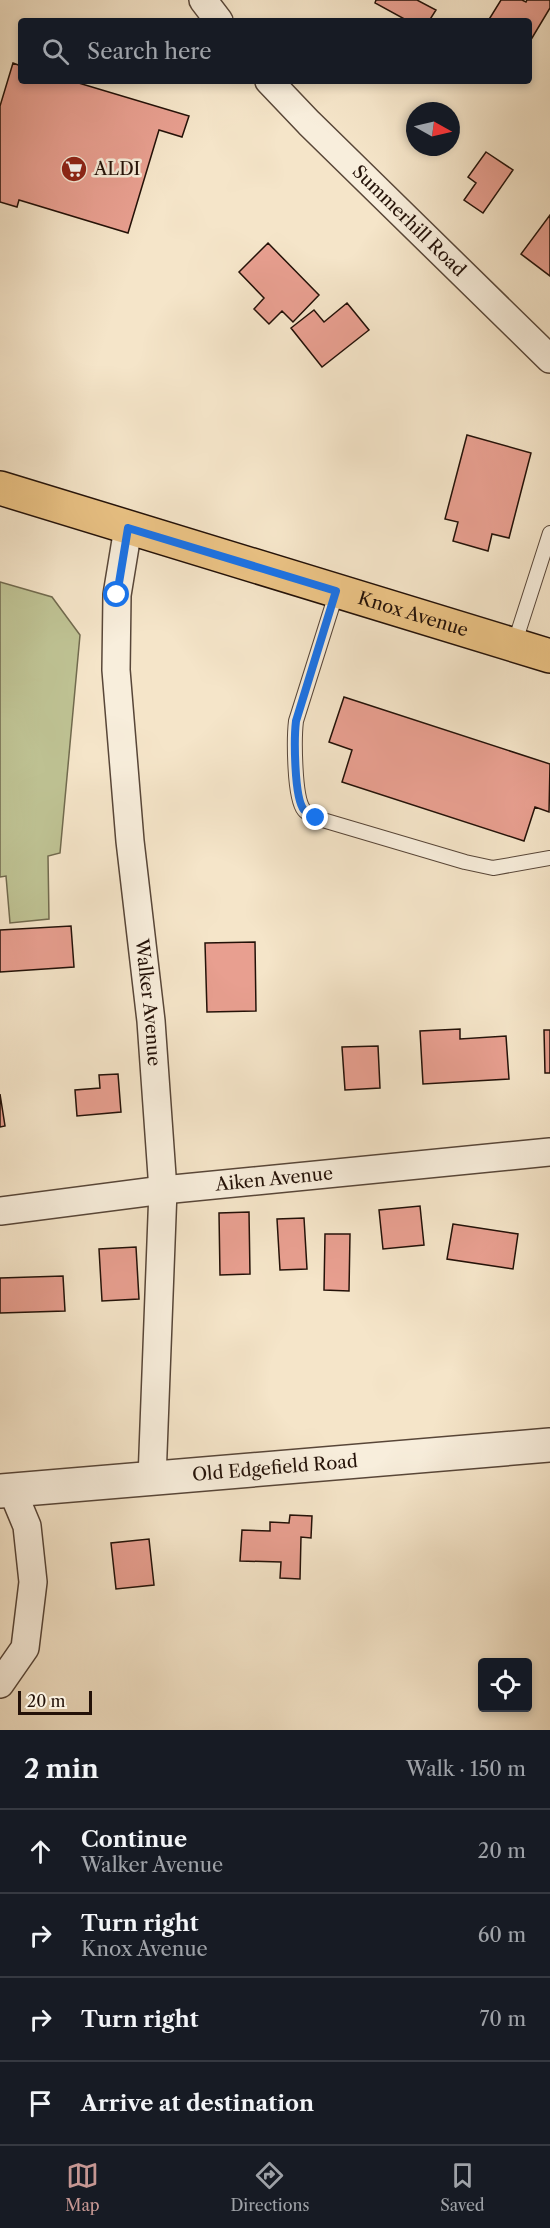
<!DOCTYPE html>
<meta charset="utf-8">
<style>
:root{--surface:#171b24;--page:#20242c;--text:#f1f3f6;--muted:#9ea1a6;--line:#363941;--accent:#c59692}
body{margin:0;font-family:"Libre Caslon Text",serif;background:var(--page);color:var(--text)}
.controls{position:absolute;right:18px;bottom:18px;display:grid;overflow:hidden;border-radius:6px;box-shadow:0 3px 9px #0003}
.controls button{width:54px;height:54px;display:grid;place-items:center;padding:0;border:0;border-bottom:2px solid var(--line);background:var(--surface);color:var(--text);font:30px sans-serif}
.compass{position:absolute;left:406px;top:102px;width:54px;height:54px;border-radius:50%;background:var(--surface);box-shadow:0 3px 9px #0003;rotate:98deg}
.scale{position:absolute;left:18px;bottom:15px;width:74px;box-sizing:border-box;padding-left:6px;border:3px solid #231108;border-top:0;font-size:16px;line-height:21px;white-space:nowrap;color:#231108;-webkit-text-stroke:4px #f8eedc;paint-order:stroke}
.stop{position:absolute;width:18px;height:18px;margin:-14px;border:4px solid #1a73e8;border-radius:50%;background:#fff}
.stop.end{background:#1a73e8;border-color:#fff;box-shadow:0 2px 6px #0008}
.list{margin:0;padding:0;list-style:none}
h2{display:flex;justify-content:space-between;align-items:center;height:78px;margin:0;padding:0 24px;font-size:26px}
h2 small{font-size:20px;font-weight:400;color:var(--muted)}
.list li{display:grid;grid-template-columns:39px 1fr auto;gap:18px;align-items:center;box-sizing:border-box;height:84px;padding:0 24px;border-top:2px solid var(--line)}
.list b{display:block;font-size:22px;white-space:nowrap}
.list p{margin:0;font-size:20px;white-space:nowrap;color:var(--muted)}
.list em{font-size:20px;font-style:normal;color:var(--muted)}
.icon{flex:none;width:33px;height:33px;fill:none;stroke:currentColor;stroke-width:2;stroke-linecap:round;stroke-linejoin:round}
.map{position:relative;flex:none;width:550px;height:1730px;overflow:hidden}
.search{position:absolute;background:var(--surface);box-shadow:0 3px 9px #0003;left:18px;right:18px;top:18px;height:66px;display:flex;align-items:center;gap:15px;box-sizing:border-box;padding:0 21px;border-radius:6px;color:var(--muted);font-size:22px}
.sheet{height:414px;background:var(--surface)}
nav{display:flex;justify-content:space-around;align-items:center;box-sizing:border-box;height:84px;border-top:2px solid var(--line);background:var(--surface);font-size:16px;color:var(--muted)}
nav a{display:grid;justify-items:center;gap:3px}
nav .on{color:var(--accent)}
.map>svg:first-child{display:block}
</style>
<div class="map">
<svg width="550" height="1730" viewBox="0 0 550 1730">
<rect width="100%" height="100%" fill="#f5e5c9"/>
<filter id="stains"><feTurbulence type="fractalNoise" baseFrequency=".00333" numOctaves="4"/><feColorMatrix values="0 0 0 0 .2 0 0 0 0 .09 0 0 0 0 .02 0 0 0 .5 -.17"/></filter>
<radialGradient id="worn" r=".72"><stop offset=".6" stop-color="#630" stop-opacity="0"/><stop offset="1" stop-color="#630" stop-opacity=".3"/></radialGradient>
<!-- green -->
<path fill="#bfc394" stroke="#716a4e" stroke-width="1.5" d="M0 582 52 597 80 635 60 853 48 856 49 919 10 923 6 876 0 877Z"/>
<!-- building -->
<path fill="#e89f90" stroke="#231108" stroke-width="1.5" d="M376 0H417L436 10 429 21H408L375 3Z
M501 0H522L526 2 527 0H550V8L529 43V21H488Z
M13 63 21 66V81H72L189 116 182 137 159 130 128 233 19 200 17 207 0 202V106Z
M486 152 513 170 483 213 464 200 476 183 468 177Z
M550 215V276L521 254Z
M268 243 319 295 293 322 282 311 269 324 254 309 264 298 239 272Z
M347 303 369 330 322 367 291 328 314 310 324 322Z
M467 435 531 453 509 538 492 534 488 551 453 541 458 522 445 519Z
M344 697 550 764 549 812 535 807 524 841 342 782 352 750 329 742Z
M71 926 74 967 0 972V930Z
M255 942 256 1011 207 1012 205 943Z
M460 1029V1039L506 1036 509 1079 423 1084 420 1031Z
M544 1030H550V1073H545Z
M378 1046 380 1088 345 1090 342 1047Z
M118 1074 121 1112 77 1116 75 1090 100 1088 99 1075Z
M0 1094 5 1126 0 1127Z
M420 1206 424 1245 383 1249 379 1210Z
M249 1212 250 1274 220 1275 219 1213Z
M304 1218 307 1269 280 1270 277 1219Z
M453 1224 518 1234 513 1269 447 1259Z
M325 1234H350L349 1291 324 1290Z
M136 1247 139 1299 102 1301 99 1249Z
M63 1276 65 1311 0 1313V1278Z
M290 1515 312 1516 311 1538 301 1537 300 1579 280 1578 281 1562 240 1561 242 1530 270 1531V1522L289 1523Z
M149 1539 154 1585 116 1589 111 1543Z"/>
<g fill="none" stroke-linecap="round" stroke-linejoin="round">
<!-- service casing -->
<g stroke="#584638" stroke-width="16">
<path id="service" d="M337 591 296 721C294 738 294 798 304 810 307 814 313 816 316 818L465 862 493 868 550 858
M514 645 550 533"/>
</g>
<!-- minor casing -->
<g stroke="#584638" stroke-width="30">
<g id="minor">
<path d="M203 0 219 21"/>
<path id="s1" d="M269 81 309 123 550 359"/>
<path id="s2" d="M128 528 117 595 116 670 130 841 151 1021 163 1190 152 1479"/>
<path id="s3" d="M0 1211 163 1190 550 1152"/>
<path d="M0 1684 25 1648 33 1582 27 1526 12 1490"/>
</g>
</g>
<!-- tertiary casing -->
<g stroke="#584638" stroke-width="36">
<g id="tertiary">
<path id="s4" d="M0 1491 550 1445"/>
</g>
</g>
<!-- primary casing -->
<g stroke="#231108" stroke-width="36">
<g id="primary">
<path id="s5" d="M0 488 550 656"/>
</g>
</g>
<!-- service -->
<use href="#service" stroke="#f8eedc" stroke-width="14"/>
<!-- minor -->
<use href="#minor" stroke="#f8eedc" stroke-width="27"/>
<!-- tertiary -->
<use href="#tertiary" stroke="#f8eedc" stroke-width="33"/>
<!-- primary -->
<use href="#primary" stroke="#eac284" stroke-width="33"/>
</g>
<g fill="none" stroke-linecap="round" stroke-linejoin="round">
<!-- route -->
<path stroke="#1a73e8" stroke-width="8" d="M117 595 128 528 336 591 296 721C294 738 294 798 304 810 307 813 313 816 316 818"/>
</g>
<!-- icons -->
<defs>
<g id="supermarket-disc" transform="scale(1.35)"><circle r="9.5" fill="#8f2418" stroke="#f8eedc"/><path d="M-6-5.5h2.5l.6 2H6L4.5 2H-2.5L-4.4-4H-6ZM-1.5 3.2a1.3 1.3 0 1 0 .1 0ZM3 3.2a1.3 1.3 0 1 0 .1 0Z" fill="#fff"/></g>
</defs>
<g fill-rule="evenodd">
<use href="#supermarket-disc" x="74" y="169"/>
</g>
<g text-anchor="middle" stroke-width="5" stroke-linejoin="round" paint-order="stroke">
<!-- poi labels -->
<g font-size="18" fill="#231108" stroke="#f8eedc" text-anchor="start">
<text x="94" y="175">ALDI</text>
</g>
<!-- street labels -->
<g font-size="18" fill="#231108" stroke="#f8eedc">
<text dy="6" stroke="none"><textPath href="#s1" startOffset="198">Summerhill Road</textPath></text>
<text dy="6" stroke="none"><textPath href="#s5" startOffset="432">Knox Avenue</textPath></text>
<text dy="6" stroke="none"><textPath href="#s2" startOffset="477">Walker Avenue</textPath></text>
<text dy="6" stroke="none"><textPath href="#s3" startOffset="276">Aiken Avenue</textPath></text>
<text dy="6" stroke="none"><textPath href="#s4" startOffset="276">Old Edgefield Road</textPath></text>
</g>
</g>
<rect width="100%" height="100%" filter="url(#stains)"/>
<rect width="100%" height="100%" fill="url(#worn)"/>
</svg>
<div class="controls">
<button><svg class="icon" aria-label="locate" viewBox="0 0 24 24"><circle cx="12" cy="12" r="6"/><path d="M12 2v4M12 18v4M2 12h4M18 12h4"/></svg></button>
</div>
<svg class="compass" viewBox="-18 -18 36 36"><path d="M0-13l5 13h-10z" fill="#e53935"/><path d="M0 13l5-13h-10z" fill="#9ea1a6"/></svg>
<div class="scale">20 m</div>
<div class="stop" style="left:117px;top:595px"></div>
<div class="stop end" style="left:316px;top:818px"></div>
<div class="search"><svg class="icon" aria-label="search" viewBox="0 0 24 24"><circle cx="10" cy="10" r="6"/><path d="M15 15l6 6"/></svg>Search here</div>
</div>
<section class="sheet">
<h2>2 min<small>Walk · 150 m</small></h2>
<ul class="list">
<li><svg class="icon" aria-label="ahead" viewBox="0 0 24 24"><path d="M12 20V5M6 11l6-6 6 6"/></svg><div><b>Continue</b><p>Walker Avenue</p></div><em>20 m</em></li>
<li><svg class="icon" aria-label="right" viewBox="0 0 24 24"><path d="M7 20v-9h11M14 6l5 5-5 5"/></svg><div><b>Turn right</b><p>Knox Avenue</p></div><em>60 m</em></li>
<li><svg class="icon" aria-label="right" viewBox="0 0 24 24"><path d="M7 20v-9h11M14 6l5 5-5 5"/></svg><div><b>Turn right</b></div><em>70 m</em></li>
<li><svg class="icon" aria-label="arrive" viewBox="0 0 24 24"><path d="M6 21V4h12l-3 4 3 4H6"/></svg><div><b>Arrive at destination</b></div></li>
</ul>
</section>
<nav>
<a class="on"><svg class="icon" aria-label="map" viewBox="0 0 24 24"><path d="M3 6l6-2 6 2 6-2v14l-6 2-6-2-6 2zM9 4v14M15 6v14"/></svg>Map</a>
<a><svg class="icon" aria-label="directions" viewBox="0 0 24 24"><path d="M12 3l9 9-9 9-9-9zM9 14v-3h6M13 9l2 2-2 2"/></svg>Directions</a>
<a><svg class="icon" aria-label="saved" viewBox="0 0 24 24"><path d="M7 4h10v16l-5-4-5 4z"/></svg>Saved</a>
</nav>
